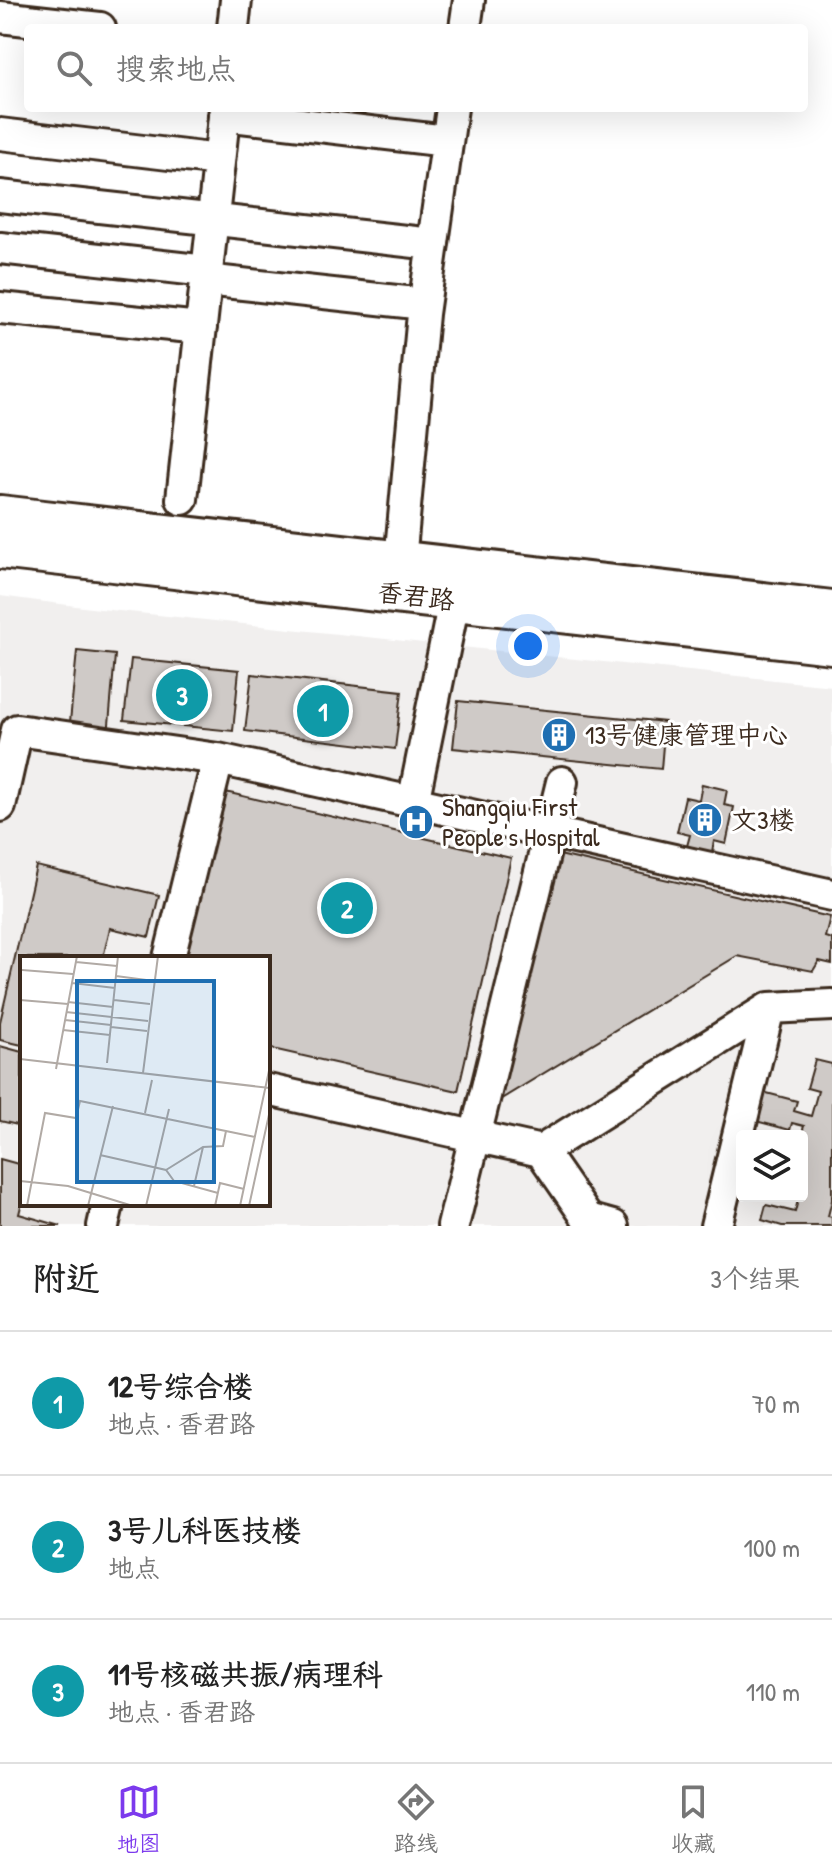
<!DOCTYPE html>
<html lang="zh">
<meta charset="utf-8">
<style>
:root{--surface:#fff;--page:#f6f6f6;--text:#222;--muted:#767676;--line:#e0e0e0;--accent:#7c3aed}
body{margin:0;font-family:"Patrick Hand","LXGW WenKai TC",sans-serif;background:var(--page);color:var(--text)}
.controls{position:absolute;right:24px;bottom:24px;display:grid;overflow:hidden;border-radius:8px;box-shadow:0 8px 32px #0002}
.controls button{width:72px;height:72px;display:grid;place-items:center;padding:0;border:0;border-bottom:2px solid var(--line);background:var(--surface);color:var(--text);font:40px sans-serif}
.you{position:absolute;left:528px;top:646px;width:28px;height:28px;margin:-20px;border:6px solid #fff;border-radius:50%;background:#1a73e8;box-shadow:0 0 0 12px #1a73e833}
.badge{display:grid;place-items:center;width:52px;height:52px;border-radius:50%;background:var(--accent);color:#fff;font-size:26px;font-weight:700}
.pin{position:absolute;translate:-50% -50%;border:4px solid #fff;box-shadow:0 2px 8px #0006}
.list{margin:0;padding:0;list-style:none}
h2{display:flex;justify-content:space-between;align-items:center;height:104px;margin:0;padding:0 32px;font-size:34px}
h2 small{font-size:26px;font-weight:400;color:var(--muted)}
.list li{display:grid;grid-template-columns:52px 1fr auto;gap:24px;align-items:center;box-sizing:border-box;height:144px;padding:0 32px;border-top:2px solid var(--line)}
.list b{display:block;font-size:30px;white-space:nowrap}
.list p{margin:0;font-size:26px;white-space:nowrap;color:var(--muted)}
.list em{font-size:26px;font-style:normal;color:var(--muted)}
.icon{flex:none;width:44px;height:44px;fill:none;stroke:currentColor;stroke-width:2;stroke-linecap:round;stroke-linejoin:round}
.map{position:relative;flex:none;width:832px;height:1226px;overflow:hidden}
.search{position:absolute;background:var(--surface);box-shadow:0 8px 32px #0002;left:24px;right:24px;top:24px;height:88px;display:flex;align-items:center;gap:20px;box-sizing:border-box;padding:0 28px;border-radius:8px;color:var(--muted);font-size:30px}
.sheet{height:536px;background:var(--surface)}
nav{display:flex;justify-content:space-around;align-items:center;box-sizing:border-box;height:112px;border-top:2px solid var(--line);background:var(--surface);font-size:22px;color:var(--muted)}
nav a{display:grid;justify-items:center;gap:4px}
nav .on{color:var(--accent)}
.map>svg:first-child{display:block}
</style>
<div class="map">
<svg width="832" height="1226" viewBox="0 0 832 1226">
<rect width="100%" height="100%" fill="#fff"/>
<filter id="ink" filterUnits="userSpaceOnUse"><feTurbulence type="fractalNoise" baseFrequency=".0125" numOctaves="2"/><feDisplacementMap in="SourceGraphic" scale="16" xChannelSelector="R" yChannelSelector="G"/><feConvolveMatrix kernelMatrix="1 2 1 2 8 2 1 2 1" color-interpolation-filters="sRGB"/></filter>
<g filter="url(#ink)">
<!-- built -->
<path fill="#f1efee" fill-rule="evenodd" d="M0 596 91 608 832 686V1226H0ZM22 958H268V1204H22ZM742 1136H802V1196H742Z"/>
<!-- building -->
<path fill="#cfcac7" stroke="#3b2a1e" stroke-width="2" d="M77 651 115 655 108 736 69 732Z
M131 659 239 670 233 731 124 720Z
M252 674 402 691 395 749 245 731Z
M458 701 665 722 661 769 453 748Z
M702 784 727 790 724 805 734 807 726 844 714 841 712 852 687 846 690 835 677 832 685 797 699 800Z
M221 791 511 858 458 1091 268 1048V958H183Z
M555 854 830 917 825 937 832 939V964L819 961 813 971 737 956 498 1101Z
M36 866 159 895 149 937 110 928 103 958H22V1045L0 1040V1022Z
M0 1046 22 1052V1126L0 1121Z
M815 1060 832 1064V1200L828 1216 832 1217V1226H782L762 1220 766 1205 795 1212 799 1196H802L804 1179H802L801 1136 804 1126 792 1123 790 1130 752 1120 759 1091 797 1101 794 1111 811 1116 818 1091 807 1088Z
M0 1159 22 1165V1202L19 1214 61 1226H0Z"/>
<g fill="none" stroke-linecap="round" stroke-linejoin="round">
<!-- minor casing -->
<g stroke="#3b2a1e" stroke-width="36">
<path id="minor" d="M0 17 100 28
M233 28 236 0
M465 28 469 0
M224 115 447 141
M0 134 219 160
M0 196 433 244
M0 248 207 271
M206 280 424 304
M0 308 201 328
M182 499 225 108
M400 561 423 314 452 108
M413 803 454 601
M0 806 17 730 218 759 832 895
M169 958 218 759
M268 1090 541 1151 588 1219 613 1226
M541 1151 769 1008 832 1005
M103 1226 108 1204
M453 1226 562 782
M716 1226 769 1008"/>
</g>
<!-- major casing -->
<g stroke="#3b2a1e" stroke-width="44">
<path id="major" d="M0 515 832 610
M0 549 832 644"/>
</g>
<!-- minor -->
<use href="#minor" stroke="#fff" stroke-width="30"/>
<!-- major -->
<use href="#major" stroke="#fff" stroke-width="38"/>
</g>
</g>
<!-- icons -->
<defs>
<g id="building-disc" transform="scale(1.8)"><circle r="9.5" fill="#1f6fb2" stroke="#fff"/><path d="M-4-6H4V6H1V3H-1V6H-4ZM-2.5-4.3h1.7v1.8h-1.7ZM.8-4.3h1.7v1.8H.8ZM-2.5-1h1.7V.8h-1.7ZM.8-1h1.7V.8H.8Z" fill="#fff"/></g>
<g id="hospital-disc" transform="scale(1.8)"><circle r="9.5" fill="#1f6fb2" stroke="#fff"/><path d="M-5-5h3v3.5h4V-5h3V5h-3V1.5h-4V5h-3Z" fill="#fff"/></g>
</defs>
<g fill-rule="evenodd">
<use href="#building-disc" x="559" y="735"/>
<use href="#building-disc" x="705" y="820"/>
<use href="#hospital-disc" x="416" y="822"/>
</g>
<g text-anchor="middle" stroke-width="6" stroke-linejoin="round" paint-order="stroke">
<!-- street labels -->
<g font-size="26" fill="#3b2a1e" stroke="#fff">
<text transform="translate(416 596) rotate(7)" y="9">香君路</text>
</g>
<!-- poi labels -->
<g font-size="26" fill="#3b2a1e" stroke="#fff" text-anchor="start">
<text x="585" y="744">13号健康管理中心</text>
<text x="442" y="816">Shangqiu First<tspan x="442" dy="30">People's Hospital</tspan></text>
<text x="731" y="829">文3楼</text>
</g>
</g>
<!-- overview -->
<g transform="translate(20 956)">
<rect width="250" height="250" fill="#fff"/>
<path fill="none" stroke="#b1aaa5" stroke-width="2" d="M56 6 97 10M2 14 53 18M96 20 134 25M52 27 95 32M0 44 48 48M94 44 130 48M48 46 93 51M46 56 128 65M45 64 91 69M91 71 127 75M43 74 90 79M0 103 250 132M87 107 98 0M36 113 57 0M123 117 138 0M125 157 132 124M80 199 146 214 154 225 198 237M146 214 183 191 203 190 206 175M0 225 48 230 113 250M174 230 183 191M7 250 25 157 56 162 60 145 235 181M68 250 93 150M126 250 149 153M195 250 200 227 224 233M220 250 250 110M229 250 250 154"/>
<path fill="#1f6fb2" fill-opacity="0.15" stroke="#1f6fb2" stroke-width="4" d="M57 25H194V226H57Z"/>
<rect width="250" height="250" fill="none" stroke="#3b2a1e" stroke-width="4"/>
</g>
</svg>
<div class="controls">
<button><svg class="icon" aria-label="layers" viewBox="0 0 24 24"><path d="M12 4l9 5-9 5-9-5zM3 14l9 5 9-5"/></svg></button>
</div>
<div class="you"></div>
<div class="pin badge" style="left:323px;top:711px;background:#0f9aa8">1</div>
<div class="pin badge" style="left:347px;top:908px;background:#0f9aa8">2</div>
<div class="pin badge" style="left:182px;top:695px;background:#0f9aa8">3</div>
<div class="search"><svg class="icon" aria-label="search" viewBox="0 0 24 24"><circle cx="10" cy="10" r="6"/><path d="M15 15l6 6"/></svg>搜索地点</div>
</div>
<section class="sheet">
<h2>附近<small>3个结果</small></h2>
<ul class="list">
<li><span class="badge" style="background:#0f9aa8">1</span><div><b>12号综合楼</b><p>地点 · 香君路</p></div><em>70 m</em></li>
<li><span class="badge" style="background:#0f9aa8">2</span><div><b>3号儿科医技楼</b><p>地点</p></div><em>100 m</em></li>
<li><span class="badge" style="background:#0f9aa8">3</span><div><b>11号核磁共振/病理科</b><p>地点 · 香君路</p></div><em>110 m</em></li>
</ul>
</section>
<nav>
<a class="on"><svg class="icon" aria-label="map" viewBox="0 0 24 24"><path d="M3 6l6-2 6 2 6-2v14l-6 2-6-2-6 2zM9 4v14M15 6v14"/></svg>地图</a>
<a><svg class="icon" aria-label="directions" viewBox="0 0 24 24"><path d="M12 3l9 9-9 9-9-9zM9 14v-3h6M13 9l2 2-2 2"/></svg>路线</a>
<a><svg class="icon" aria-label="saved" viewBox="0 0 24 24"><path d="M7 4h10v16l-5-4-5 4z"/></svg>收藏</a>
</nav>
